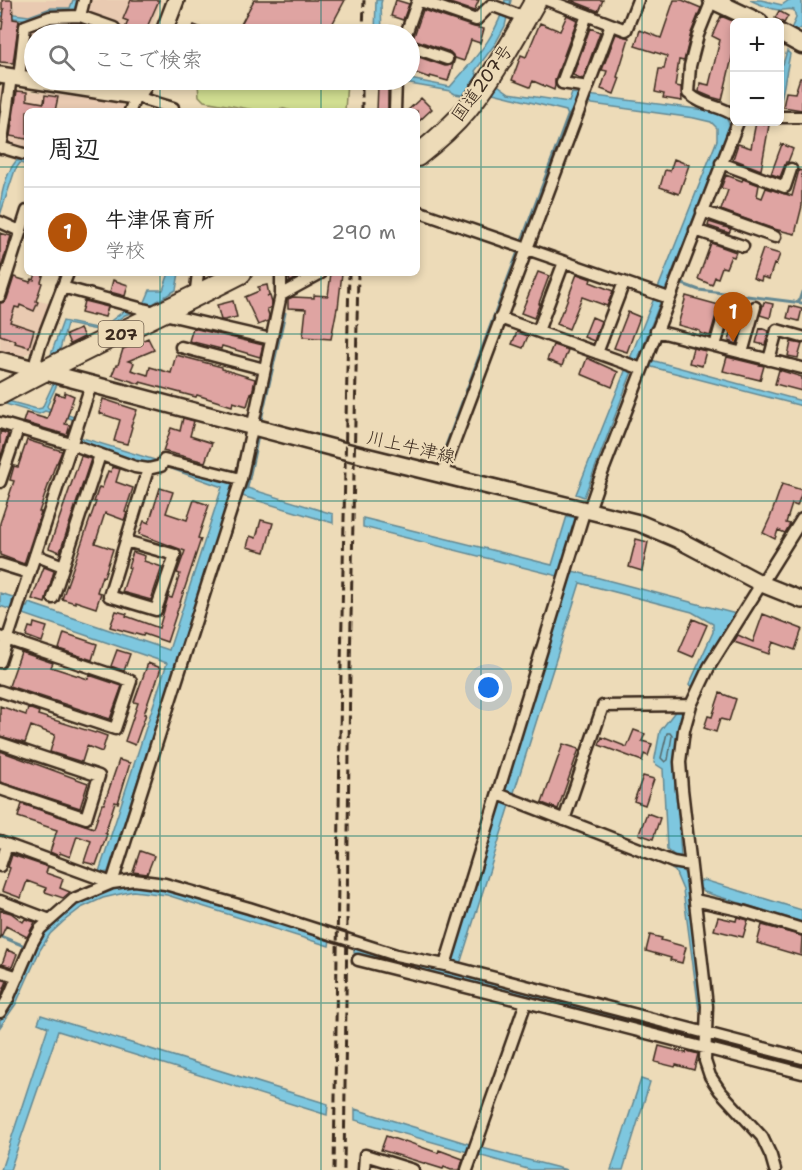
<!DOCTYPE html>
<html lang="ja">
<meta charset="utf-8">
<style>
:root{--surface:#fff;--page:#f6f6f6;--text:#222;--muted:#767676;--line:#e0e0e0;--accent:#b45309}
body{margin:0;font-family:"Shantell Sans","Klee One",sans-serif;background:var(--page);color:var(--text)}
.controls{position:absolute;right:18px;top:18px;display:grid;overflow:hidden;border-radius:9px;box-shadow:0 3px 9px #0003}
.controls button{width:54px;height:54px;display:grid;place-items:center;padding:0;border:0;border-bottom:2px solid var(--line);background:var(--surface);color:var(--text);font:30px sans-serif}
.you{position:absolute;left:489px;top:688px;width:21px;height:21px;margin:-15px;border:4px solid #fff;border-radius:50%;background:#1a73e8;box-shadow:0 0 0 9px #1a73e833}
.badge{display:grid;place-items:center;width:39px;height:39px;border-radius:50%;background:var(--accent);color:#fff;font-size:20px;font-weight:700}
.pin{position:absolute;translate:-50% -50px;filter:drop-shadow(0 2px 3px #0008)}
.pin::after{content:'';position:absolute;top:32px;width:21px;height:18px;background:inherit;clip-path:polygon(0 0,100% 0,50% 100%)}
.list{margin:0;padding:0;list-style:none}
h2{display:flex;justify-content:space-between;align-items:center;height:78px;margin:0;padding:0 24px;font-size:26px}
h2 small{font-size:20px;font-weight:400;color:var(--muted)}
.list li{display:grid;grid-template-columns:39px 1fr auto;gap:18px;align-items:center;box-sizing:border-box;height:90px;padding:0 24px;border-top:2px solid var(--line)}
.list b{display:block;font-size:22px;white-space:nowrap}
.list p{margin:0;font-size:20px;white-space:nowrap;color:var(--muted)}
.list em{font-size:20px;font-style:normal;color:var(--muted)}
.icon{flex:none;width:33px;height:33px;fill:none;stroke:currentColor;stroke-width:2;stroke-linecap:round;stroke-linejoin:round}
.map{position:relative;flex:none;width:802px;height:1170px;overflow:hidden}
.search{position:absolute;background:var(--surface);box-shadow:0 3px 9px #0003;left:24px;top:24px;width:396px;height:66px;display:flex;align-items:center;gap:15px;box-sizing:border-box;padding:0 21px;border-radius:33px;color:var(--muted);font-size:22px}
.panel{position:absolute;background:var(--surface);box-shadow:0 3px 9px #0003;left:24px;top:108px;width:396px;height:168px;border-radius:9px}
.map>svg:first-child{display:block}
</style>
<div class="map">
<svg width="802" height="1170" viewBox="0 0 802 1170">
<rect width="100%" height="100%" fill="#eddbb8"/>
<filter id="ink" filterUnits="userSpaceOnUse"><feTurbulence type="fractalNoise" baseFrequency=".0167" numOctaves="2"/><feDisplacementMap in="SourceGraphic" scale="12" xChannelSelector="R" yChannelSelector="G"/><feConvolveMatrix kernelMatrix="1 2 1 2 8 2 1 2 1" color-interpolation-filters="sRGB"/></filter>
<g filter="url(#ink)">
<!-- built -->
<path fill="#e9cab1" d="M0 0H162L149 34H34V68L0 64Z
M0 87 121 103 125 108 124 111H27V151L0 144Z
M4 292 51 304 32 351 18 358 0 352V302Z"/>
<!-- green -->
<path fill="#d1de91" stroke="#868458" stroke-width="1.5" d="M202 80H211L214 82 216 80H345L347 81 345 111H292L281 108 279 111H260L204 101 199 96 198 84Z"/>
<!-- water -->
<path fill="#7ec7df" stroke="#638892" stroke-width="1.5" d="M73 0H77L74 11H51L29 20 0 16V12L29 16 51 8H70Z
M376 0H382L381 3 382 34H375Z
M505 0H511L505 26 495 44 475 71 479 79 467 96 455 94 450 91 387 80 410 79 450 87C472 61 499 35 505 0Z
M750 0H761L782 5 789 0H802V28L795 31 791 29 796 18 794 10C787 8 785 11 779 10 769 9 759 4 750 0Z
M787 51 790 54 780 106V76L781 69 780 68V64H783Z
M495 83 509 93 569 102 572 93 713 111C722 114 727 116 730 126L639 356 651 360 802 401V406L648 366 636 361 584 497 576 494 717 140V128L711 122 694 118 578 102 568 116 566 111 489 92Z
M22 160 27 161V165L20 163 15 170 0 215C0 196 5 175 16 161Z
M169 273H179L176 290 151 305 125 315 102 331 67 324 59 353 50 357 63 321 100 329 124 311 145 302 150 290H163Z
M54 382H58L47 406 48 408 74 417 79 437 333 514V523L242 496 243 492 233 488 108 872 103 873 99 872 167 663 0 606V593L13 597 12 602 27 607 29 603 169 650 222 487 155 463H136L77 441 72 419 45 411 39 414 2 403 8 401 37 409 42 408Z
M567 516 576 518 561 568 736 614 711 653 695 687 689 685 713 632V624L692 612 580 583 460 964 452 961 570 579 363 527V518L552 565Z
M677 709 684 712 678 733 674 761 681 855 679 859 682 869 687 878 699 882 704 880 802 910V922L704 892 701 889 688 885 702 1010H699L683 890 675 871 664 864 677 867 675 856 667 849 663 769 654 763 660 731Z
M132 885 169 889 330 940 329 946 167 895 133 891 103 898 81 908 64 921 50 934 40 950 16 1004 0 1027V1019L12 1001 35 946 45 930 63 914 79 903 102 892Z
M354 947 396 959 802 1064V1069L354 953Z
M41 1015 328 1104 327 1115 58 1031 10 1170H1L48 1027 38 1023Z
M641 1079 650 1082 623 1170H611Z
M355 1109 482 1148 567 1170H531L355 1120Z"/>
<g fill="none" stroke-linecap="round" stroke-linejoin="round">
<!-- shore -->
<path stroke="#56696b" stroke-width="1.5" d="M667 733H670L672 736 668 760 665 762 661 758Z"/>
<!-- stream -->
<path stroke="#638892" stroke-width="3" d="M521 243 568 116
M669 279 699 290 802 303
M799 301 802 292
M261 420 285 313
M441 459 519 249
M247 488 258 436
M0 936 22 945"/>
</g>
<!-- building -->
<path fill="#dfa4a2" stroke="#3b2a1e" stroke-width="1.5" d="M2 0H12L13 19 19 20 13 63 0 62V29H2L4 9H2Z
M131 0H159L144 34H123L128 21 123 19Z
M254 0H345L327 34H240L243 30 239 28Z
M396 0 409 4 403 20 391 16Z
M441 0H479L474 11Z
M570 0H603L598 11Z
M674 0H682L701 8 691 33 684 61 679 60 675 86 681 87 682 101 663 98 664 94 655 92 659 69H664L667 56 635 46 640 30 661 38Z
M423 10 474 27 484 29 480 43 471 40 464 61 455 58 448 81 430 76V78L410 71V54L445 66 451 65 454 61 453 55 450 52 413 39Z
M779 11 788 16 784 23 775 18Z
M567 15 577 20 555 80V86L554 90 533 81 530 87 512 80 521 55 526 57 540 23 560 31Z
M721 16 735 22V45L722 100 711 97 699 92 700 83 709 85 720 40 712 36Z
M194 25 217 34H190Z
M590 28 600 32 583 79 580 78 573 75Z
M616 34 629 38 617 77 620 78 614 94 601 89 607 71 602 70Z
M800 78H802V110L783 107 786 92 795 93Z
M378 85H388V111H377Z
M17 91 27 92V100L44 103 45 95 58 97 55 111H27V139L10 136Z
M421 98 432 109 417 123V111H407Z
M756 122 769 125 761 170 733 159 738 144 751 148Z
M782 144 793 149 788 162H786L780 177 771 174Z
M674 159 689 165 679 194 660 187 665 170 670 171Z
M799 170 802 171V206L795 234 774 229 721 210 728 190 721 188 726 175 742 181 743 179 759 185 757 196 762 198 766 188 792 196Z
M709 222 731 229 729 233 708 226Z
M0 233 11 236 0 271Z
M711 243 736 252 734 257 731 256 726 268 722 267 718 278 715 277 712 285 698 279Z
M763 249 780 254 776 265 774 264 769 279 762 277 761 281 753 278Z
M538 272 549 276 539 303H540L534 318 521 313Z
M36 273H44L41 282 42 283 36 301 38 302 34 311 20 305 19 308 15 307 10 322 34 330 29 347 15 343 16 341 0 335V303L5 302 7 299 14 277 30 282 32 279 34 280Z
M288 273H305L290 282Z
M331 273H342L338 308H337L331 339 303 337 306 309 288 308V299L293 297 314 298V295L328 296Z
M577 274 591 279 590 282 613 291 607 306 582 297 569 329 557 324 562 311H563Z
M113 280 128 285 125 296 110 292Z
M267 285 269 295 267 296H270L272 303 270 308 267 309 269 315 268 321 258 325 245 297 259 291 258 287Z
M686 296 719 305 710 336 700 333V331L678 325Z
M84 301 108 307 105 317 93 314V316L81 313Z
M233 301 237 317 225 320H221L217 305Z
M764 302 773 304 770 318 760 315Z
M790 306 802 309 799 321 787 318Z
M737 309 746 312 737 344 729 341Z
M628 312 640 317 627 352 614 348Z
M592 317 601 321 594 341 584 337Z
M193 328 263 345 260 357 222 346 221 349 189 341Z
M760 328 769 331 765 345 756 343Z
M80 329 84 337 70 344 66 335Z
M517 332 528 336 523 348 512 344Z
M148 338 154 350 128 361 134 363 131 370 148 375 150 367 171 373 176 355 222 367V369L255 379 252 394 251 393 247 406 233 402 232 406 197 395 196 397 140 382V384L112 375 116 365H118L123 349Z
M791 342 802 344 798 358 788 356Z
M553 345 568 350 562 366 547 360Z
M693 348 706 351 702 366 689 363Z
M727 357 764 366 760 380 723 371Z
M587 358 618 372 612 387 581 374Z
M779 370 802 377V391L775 384Z
M65 392 74 396 65 424 70 425 67 435 23 422 26 413 47 419 56 393 64 396Z
M103 399 137 410 131 426 132 427 127 444 114 441 120 420 99 413Z
M183 418 194 421 190 436 212 443 205 462 163 451 171 428 180 431Z
M0 431 8 434 0 459Z
M27 440 62 451 57 463H56L39 512H41L24 564 0 555V523L14 481 10 480 14 466 18 467Z
M81 456 91 459 60 552 49 548Z
M112 467 120 469 116 482 133 488 125 512 127 513 124 520 105 513 97 538 95 543 113 549 104 577 102 576 97 592 101 593 96 608 75 601V603L62 599 96 502H94L99 487 102 488 108 471 111 472Z
M782 484 802 490V492L797 506 792 504 786 523 790 524 785 533 778 530 775 539 763 533 770 518Z
M160 488 173 492 166 513 187 520 194 500 209 505 198 538 201 539 167 642 144 634 143 636 110 627 116 611 127 614 126 616 159 628 168 597 172 598 180 574 177 573 185 551 139 534 144 521 149 523Z
M261 520 273 523 265 552 247 547 250 536 256 538Z
M636 539 648 542 642 571 629 567Z
M133 552 145 556 144 561 162 567 151 600 122 592 130 568 128 567Z
M44 567 54 571 45 603 32 599Z
M763 614 802 629 795 650 773 642 769 654 734 642 738 635 753 642Z
M693 619 707 625 693 657 679 651Z
M34 623 47 627 42 642 26 636 29 627 33 628Z
M64 633 97 644 92 660 59 649Z
M117 650 130 654 124 671 111 666Z
M21 652 53 663 51 667 88 679 89 675 122 686 110 719 9 686Z
M148 663 161 668 154 689 153 688 144 714H146L135 745 125 741 138 703 134 702Z
M720 693 736 699 729 721 720 719 716 732 704 728 708 716 712 717Z
M0 706 26 715 28 708 39 712 38 715 95 733 96 732 107 736 102 752 87 746 82 762 50 752 55 735 31 726 25 743 0 736Z
M634 730 645 734 642 741 652 744 648 756 644 754 642 761 599 745 602 737 627 747Z
M563 744 579 749 558 809 542 803Z
M0 751 88 783 80 808 0 782Z
M119 760 130 763 118 803 115 802 105 833 107 834 96 865 84 862 91 841 77 836 70 857 60 853 59 856 50 852 57 830 18 817 22 804 94 828 102 804H104Z
M643 776 654 779 645 805 634 801Z
M647 813 660 818 653 839 639 834Z
M140 851 154 856 147 874 133 872Z
M12 855 48 867 46 873 63 879 60 888 70 892 63 898 45 892 46 888 27 881 21 898 2 891 10 868 8 867Z
M0 910 11 913 23 922 25 919 35 922 27 937 6 926 0 939Z
M718 917 736 921 737 917 748 920 743 937 714 930Z
M762 925 802 936 801 956 757 943Z
M650 935 662 938 661 940 686 947 682 963 670 960 671 958 646 951Z
M7 950 17 954 12 967 2 964Z
M0 979 7 981 0 998Z
M659 1046 686 1053 687 1051 698 1054 694 1070 676 1065 675 1067 655 1062Z
M386 1136 404 1142 405 1141 438 1153 439 1150 463 1159 460 1170H451L444 1167 443 1169 381 1150Z"/>
<g fill="none" stroke-linecap="round" stroke-linejoin="round">
<!-- street casing -->
<g stroke="#3b2a1e" stroke-width="15">
<path id="street" d="M418 0 476 20 491 5 526 18
M547 0 626 30 638 0
M712 0 698 35 690 66 688 93C704 107 717 104 734 115
M587 15 562 83 588 87
M80 16 84 0
M406 34 418 0
M410 46 447 59
M19 78 25 26 50 17 80 16 114 28
M130 111 136 94 146 100 173 108V111
M395 111 396 80
M780 117H802
M0 147 27 155
M1 148 11 77
M721 163 785 187 791 169
M417 211 669 298
M702 211 775 237
M0 222 20 231
M695 230 743 246
M62 287 143 309 271 339
M281 295 321 273
M0 296 27 211
M195 297 198 273
M500 318 642 369
M538 331 564 262
M656 331 802 368
M715 346 728 300
M181 347 264 369
M597 353 624 282
M742 353 755 307
M769 360 777 330 802 337
M42 371 36 360 40 346 68 273
M0 423 71 444 135 467 148 469 161 466 164 460 241 479
M442 475 611 25
M0 482 18 429
M589 510 599 481 738 122
M126 541 175 555 156 610 109 596 148 469
M35 555 63 566
M0 564 29 573
M53 598 100 455
M0 637 131 681 115 729 0 691
M0 662 91 385
M0 743 99 776 86 818 0 789
M498 794 673 862 690 865
M564 820 603 706 691 705
M0 842 112 883
M0 866 7 845
M112 883 241 479 281 295V273
M695 900 739 910 802 929
M0 901 50 920
M358 960 526 1002 802 1073
M445 965 585 509
M0 971 18 977
M0 1012 7 1001 32 943 40 929 74 899 112 883 134 880 165 884 249 908 396 955 445 965 802 1058
M364 1170 365 1155 413 1170
M467 1170 526 1002
M775 1170 771 1156 762 1137 720 1091 710 1076 705 1061 707 1006 682 789 680 762 684 730 691 705 709 667 802 519"/>
</g>
<!-- secondary casing -->
<g stroke="#3b2a1e" stroke-width="20">
<path id="secondary" d="M163 34 176 0
M0 75 128 95C140 94 142 90 146 80
M0 360 345 451 639 523 677 539 762 584 802 600"/>
</g>
<!-- primary casing -->
<g stroke="#3b2a1e" stroke-width="21">
<path id="primary" d="M712 0 759 22
M780 33 802 45"/>
</g>
<!-- highway casing -->
<g stroke="#3b2a1e" stroke-width="24">
<path id="highway" d="M417 156C435 142 452 127 467 109 494 75 515 37 536 0
M0 394C79 351 161 314 241 273"/>
</g>
<!-- street -->
<use href="#street" stroke="#eddbb8" stroke-width="10"/>
<!-- secondary -->
<use href="#secondary" stroke="#eddbb8" stroke-width="15"/>
<!-- primary -->
<use href="#primary" stroke="#eddbb8" stroke-width="16"/>
<!-- highway -->
<use href="#highway" stroke="#eddbb8" stroke-width="20"/>
<!-- rail -->
<path stroke="#3b2a1e" stroke-width="3" stroke-dasharray="9 4.5" stroke-linecap="butt" d="M363 34 364 0
M362 111V80
M334 1170 341 667 349 273
M344 1170 350 668 358 273"/>
</g>
</g>
<!-- grid -->
<path fill="none" stroke="#0f766e" stroke-width="1.5" stroke-opacity="0.55" d="M160 0V34M321 0V34M481 0V1170M642 0V1170M160 80V111M321 80V111M0 167H27M417 167H802M160 273V1170M321 273V1170M0 334H802M0 501H802M0 669H802M0 836H802M0 1003H802"/>
<g text-anchor="middle" stroke-width="4.5" stroke-linejoin="round" paint-order="stroke">
<!-- shield labels -->
<rect fill="#eddbb8" stroke="#705f4c" stroke-width="1.5" x="98.5" y="321" width="45" height="26" rx="4.5"/>
<g font-size="16" font-weight="bold" fill="#3b2a1e">
<text x="121" y="340">207</text>
</g>
<!-- street labels -->
<g font-size="18" fill="#3b2a1e" stroke="#eddbb8">
<text transform="translate(482 83) rotate(-54)" y="6">国道207号</text>
<text transform="translate(411 447) rotate(13)" y="6">川上牛津線</text>
</g>
</g>
</svg>
<div class="controls">
<button>+</button>
<button>−</button>
</div>
<div class="you"></div>
<div class="pin badge" style="left:733px;top:342px">1</div>
<div class="search"><svg class="icon" aria-label="search" viewBox="0 0 24 24"><circle cx="10" cy="10" r="6"/><path d="M15 15l6 6"/></svg>ここで検索</div>
<section class="panel">
<h2>周辺<small></small></h2>
<ul class="list">
<li><span class="badge">1</span><div><b>牛津保育所</b><p>学校</p></div><em>290 m</em></li>
</ul>
</section>
</div>
